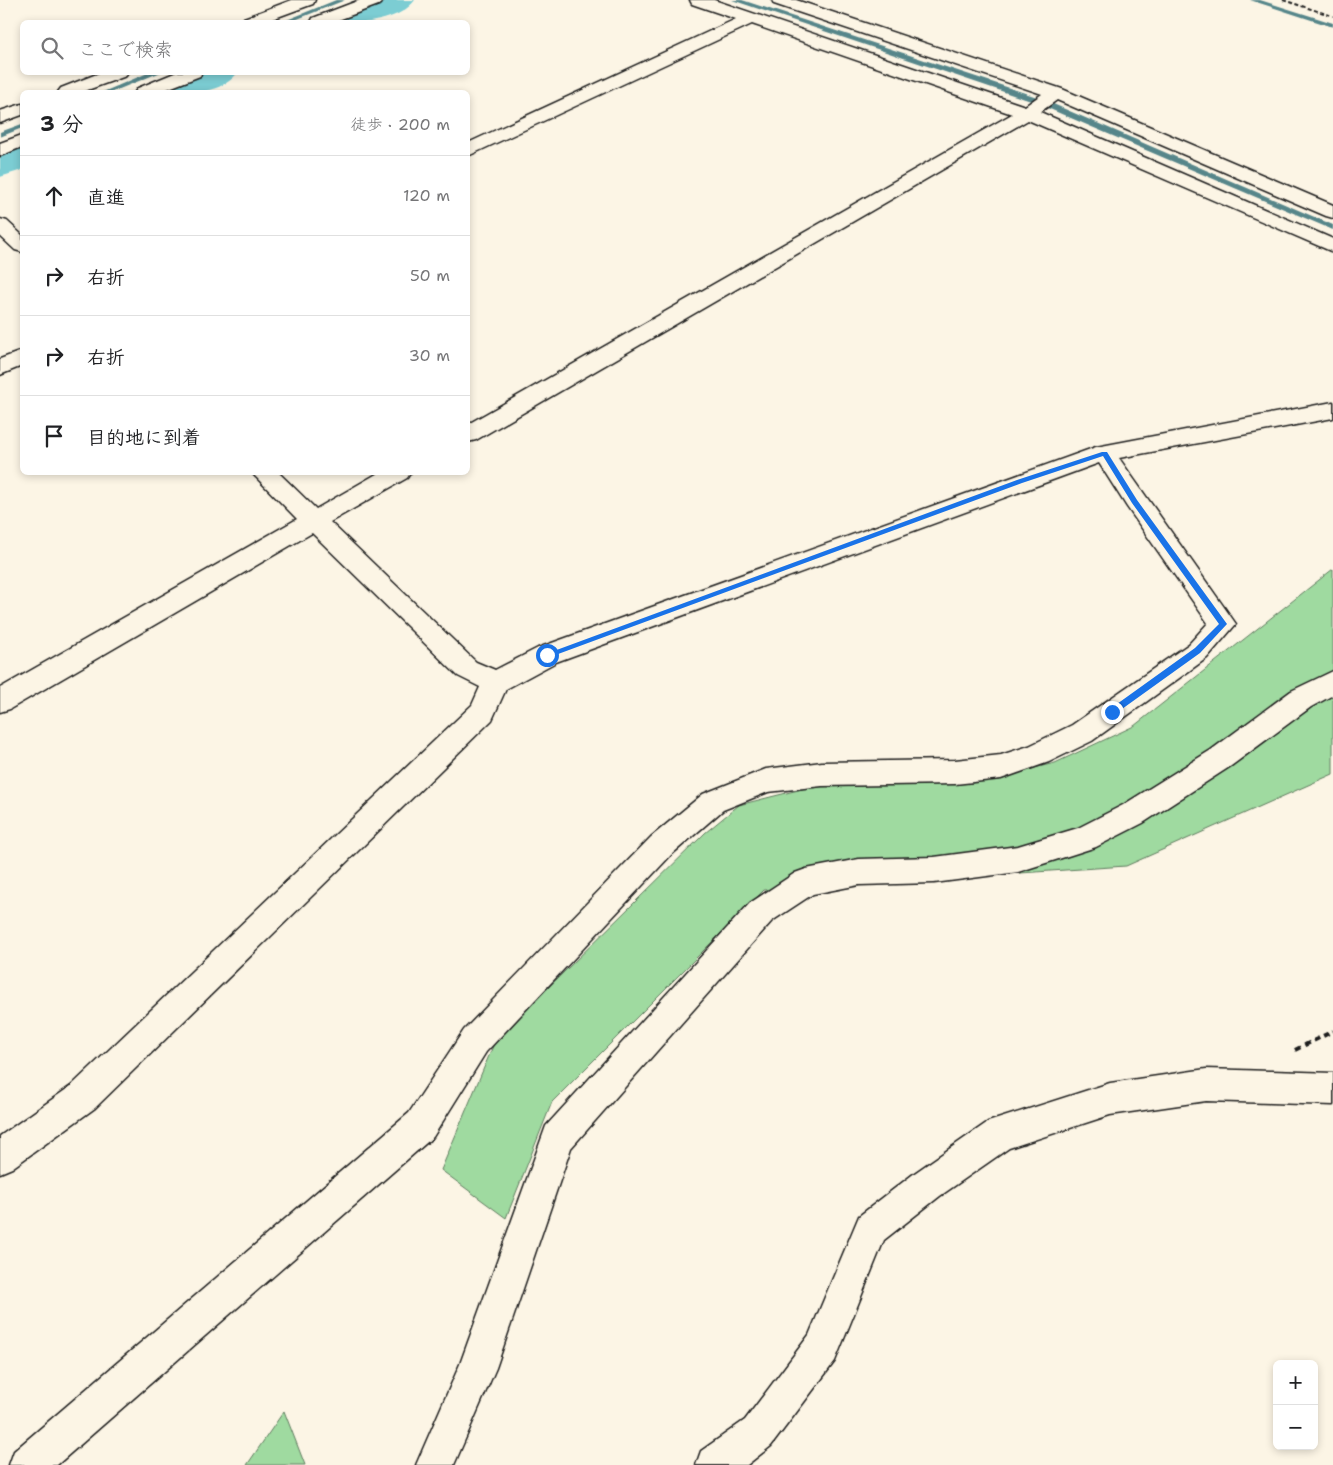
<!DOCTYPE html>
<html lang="ja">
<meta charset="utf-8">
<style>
:root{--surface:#fff;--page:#f2f2f2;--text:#202124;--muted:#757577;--line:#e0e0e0}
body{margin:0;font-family:"Shantell Sans","Klee One",sans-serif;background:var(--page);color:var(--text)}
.controls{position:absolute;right:15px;bottom:15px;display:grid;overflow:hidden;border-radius:8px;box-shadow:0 2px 8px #0003}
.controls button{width:45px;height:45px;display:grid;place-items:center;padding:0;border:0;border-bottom:1px solid var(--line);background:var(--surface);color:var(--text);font:25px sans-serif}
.stop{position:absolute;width:15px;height:15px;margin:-11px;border:4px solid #1a73e8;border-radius:50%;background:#fff}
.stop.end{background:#1a73e8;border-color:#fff;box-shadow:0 1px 5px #0008}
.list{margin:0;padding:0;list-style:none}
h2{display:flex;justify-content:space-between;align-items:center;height:65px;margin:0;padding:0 20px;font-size:21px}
h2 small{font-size:16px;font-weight:400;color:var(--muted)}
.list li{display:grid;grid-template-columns:32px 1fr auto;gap:15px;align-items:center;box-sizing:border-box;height:80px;padding:0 20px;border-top:1px solid var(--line)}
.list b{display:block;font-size:19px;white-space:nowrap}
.list em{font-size:16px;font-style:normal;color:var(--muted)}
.icon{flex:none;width:28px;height:28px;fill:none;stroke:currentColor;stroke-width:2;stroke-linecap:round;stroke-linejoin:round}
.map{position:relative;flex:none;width:1333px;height:1465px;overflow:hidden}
.search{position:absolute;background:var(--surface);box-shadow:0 2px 8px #0003;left:20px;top:20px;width:450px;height:55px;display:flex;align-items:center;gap:12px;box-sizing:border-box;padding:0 18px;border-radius:8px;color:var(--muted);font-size:19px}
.panel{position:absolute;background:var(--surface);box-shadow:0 2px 8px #0003;left:20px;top:90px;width:450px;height:385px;border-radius:8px}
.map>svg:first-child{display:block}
</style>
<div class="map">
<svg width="1333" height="1465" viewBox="0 0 1333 1465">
<rect width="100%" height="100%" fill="#fcf5e5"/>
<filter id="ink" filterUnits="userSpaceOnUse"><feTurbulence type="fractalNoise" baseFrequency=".02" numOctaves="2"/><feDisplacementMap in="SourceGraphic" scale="10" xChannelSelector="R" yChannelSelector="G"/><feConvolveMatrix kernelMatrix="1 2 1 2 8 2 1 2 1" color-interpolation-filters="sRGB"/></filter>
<g filter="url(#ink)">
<!-- green -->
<path fill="#9fdaa0" stroke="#5e7b5e" d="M1333 569V774L1126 866 764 890 552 1102 506 1218 441 1170 496 1039 705 833 739 805 810 787 972 783 1055 763 1134 726Z
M284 1411 305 1465H247Z"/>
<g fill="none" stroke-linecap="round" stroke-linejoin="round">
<!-- stream -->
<path fill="#56868a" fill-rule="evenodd" d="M336 0H345L290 22H282Z
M732 0H742L1037 97 1333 225V230L1031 101Z
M1250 0H1260L1333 23V27Z
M150 72H161L112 92H103Z
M22 124V128L0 137V132Z"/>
<!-- river -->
<path fill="#7ccdd3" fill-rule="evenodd" d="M357 0H415C397 25 346 26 318 22L324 13Z
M176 72H238C221 97 172 96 145 92L151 82Z
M22 137V170L0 177V144Z"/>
<!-- minor casing -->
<g stroke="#1c1c1c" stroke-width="3">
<path id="minor" d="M292 0H315L313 4 264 22H242L244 18Z
M360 0H383L381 4 333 22H311L313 18Z
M690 0H714L1025 106 1042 94 774 4 772 0H796L1062 89 1333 205V218L1326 216 1057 100 1040 112 1333 239V252L1028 120 476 440 468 442V424L1012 114 752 24 468 156V143L736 19 692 4Z
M102 72H128L126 76 82 92H58L61 88Z
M177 72H202L200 76 159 92H135L138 88Z
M22 104V115L0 123V111Z
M22 135V147L0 156V143Z
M0 219 7 221 22 235V252L15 250 0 236Z
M22 351V366L0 375V359Z
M1333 402V418L1119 458 1236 624 1207 658 1092 741 1049 762 1001 779 955 784 822 786 768 792 723 810 671 855 486 1052 433 1137 57 1465H9L14 1451 409 1113 464 1030 651 837 703 794 766 769 822 762 955 760 1001 755 1029 746 1072 725 1189 644 1208 623 1127 507 1099 463 556 662 506 689 492 720 95 1108 12 1168 0 1173V1136L71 1086 472 705 480 687 458 676 312 533 10 709 0 712V688L297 519 251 472H278L316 509 380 472H411L407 478 330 522 476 662 495 670 538 648 1096 447Z
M1333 671V695L1311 707 1231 766 1143 823 1096 847 1018 872 934 883 859 885 813 894 772 921 571 1148 496 1368 454 1465H416L460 1364 546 1126 750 903 795 873 806 869 859 859 934 857 1018 846 1078 828 1123 805 1211 750 1291 691Z
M1206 1069 1333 1073V1105L1206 1101 1110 1115 1009 1148 940 1196 884 1240 835 1361 771 1446 747 1465H696L701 1451 745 1420 809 1335 859 1216 916 1172 988 1122 1110 1083Z"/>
</g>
<!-- path-far1 -->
<path stroke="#1c1c1c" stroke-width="2" stroke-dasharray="4 2.5" stroke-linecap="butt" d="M1283 0 1333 16"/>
<!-- path -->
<path stroke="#1c1c1c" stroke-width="4" stroke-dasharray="6 4.5" stroke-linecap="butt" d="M1295 1050 1333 1031"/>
<!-- minor -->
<use href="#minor" fill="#fcf5e5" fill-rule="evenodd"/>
</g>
</g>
<!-- route -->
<path fill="#1a73e8" d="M1102 452H1107L1137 500 1227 624 1200 653 1115 714H1110V709L1195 648 1219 624 1132 503 1103 456 1022 483 550 657 543 655 1017 480Z"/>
</svg>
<div class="controls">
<button>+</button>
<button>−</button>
</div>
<div class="stop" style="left:547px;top:655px"></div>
<div class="stop end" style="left:1112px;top:712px"></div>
<div class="search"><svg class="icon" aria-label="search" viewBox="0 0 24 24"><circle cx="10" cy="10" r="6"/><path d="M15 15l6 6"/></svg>ここで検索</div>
<section class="panel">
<h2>3 分<small>徒歩 · 200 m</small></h2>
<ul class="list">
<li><svg class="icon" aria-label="ahead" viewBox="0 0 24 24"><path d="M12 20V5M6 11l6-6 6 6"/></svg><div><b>直進</b></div><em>120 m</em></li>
<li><svg class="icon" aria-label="right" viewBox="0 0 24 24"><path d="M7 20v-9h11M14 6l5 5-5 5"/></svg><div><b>右折</b></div><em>50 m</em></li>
<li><svg class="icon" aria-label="right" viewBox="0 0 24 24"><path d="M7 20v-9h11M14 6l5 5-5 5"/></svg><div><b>右折</b></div><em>30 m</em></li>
<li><svg class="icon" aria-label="arrive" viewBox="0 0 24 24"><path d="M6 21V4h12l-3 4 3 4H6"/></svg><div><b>目的地に到着</b></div></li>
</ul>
</section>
</div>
